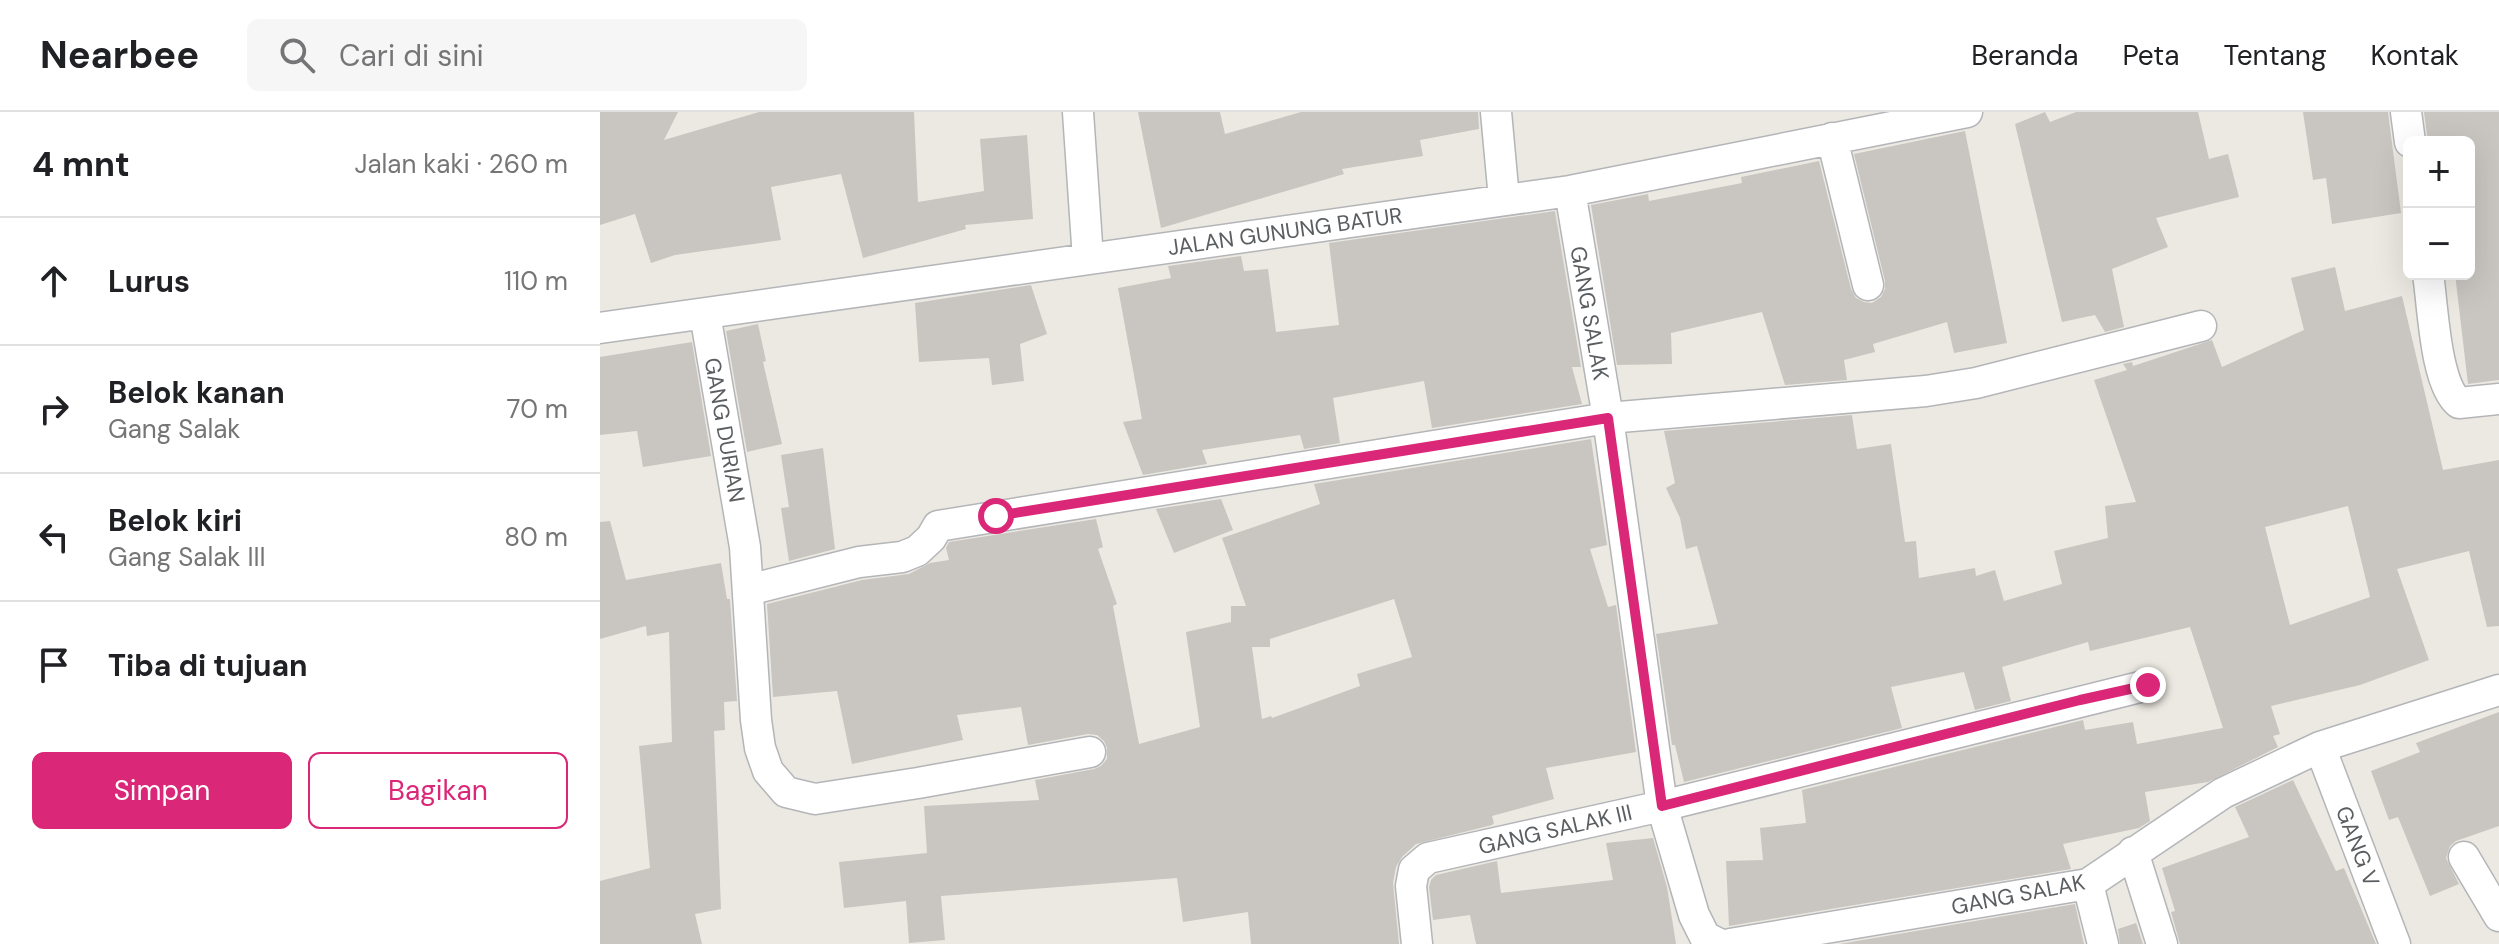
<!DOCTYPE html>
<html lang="id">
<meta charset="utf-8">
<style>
:root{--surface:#fff;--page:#f6f6f6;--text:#202124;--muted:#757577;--line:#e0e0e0;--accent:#db2777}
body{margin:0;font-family:"DM Sans",sans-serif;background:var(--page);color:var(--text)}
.controls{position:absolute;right:24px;top:24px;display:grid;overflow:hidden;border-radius:12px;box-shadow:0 8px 32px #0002}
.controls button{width:72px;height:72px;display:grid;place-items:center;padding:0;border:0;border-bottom:2px solid var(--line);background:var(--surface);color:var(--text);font:40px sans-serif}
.stop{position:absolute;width:24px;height:24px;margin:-18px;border:6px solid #db2777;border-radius:50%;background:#fff}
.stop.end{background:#db2777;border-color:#fff;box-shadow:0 2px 8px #0008}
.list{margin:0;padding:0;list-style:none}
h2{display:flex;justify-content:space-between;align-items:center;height:104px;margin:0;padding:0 32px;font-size:34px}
h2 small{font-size:26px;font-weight:400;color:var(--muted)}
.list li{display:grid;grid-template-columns:52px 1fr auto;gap:24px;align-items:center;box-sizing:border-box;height:128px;padding:0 32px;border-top:2px solid var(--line)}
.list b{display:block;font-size:30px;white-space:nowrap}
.list p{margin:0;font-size:26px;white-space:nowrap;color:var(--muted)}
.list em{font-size:26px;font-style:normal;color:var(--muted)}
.actions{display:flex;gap:16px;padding:24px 32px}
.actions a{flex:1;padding:18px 0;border:2px solid var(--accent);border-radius:12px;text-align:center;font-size:28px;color:var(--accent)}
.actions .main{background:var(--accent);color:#fff}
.icon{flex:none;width:44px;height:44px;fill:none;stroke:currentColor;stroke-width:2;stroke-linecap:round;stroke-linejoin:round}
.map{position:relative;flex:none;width:1899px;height:832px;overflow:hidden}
header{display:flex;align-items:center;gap:48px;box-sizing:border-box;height:112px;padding:0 40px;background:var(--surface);border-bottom:2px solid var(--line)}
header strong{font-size:38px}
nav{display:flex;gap:44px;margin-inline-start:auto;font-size:28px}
.search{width:560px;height:72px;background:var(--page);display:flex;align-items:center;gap:20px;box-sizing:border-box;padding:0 28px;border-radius:12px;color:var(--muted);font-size:30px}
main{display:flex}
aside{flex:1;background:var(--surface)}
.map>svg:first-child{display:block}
</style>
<header>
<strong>Nearbee</strong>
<div class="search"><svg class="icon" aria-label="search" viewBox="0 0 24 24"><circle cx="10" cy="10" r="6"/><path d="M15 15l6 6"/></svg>Cari di sini</div>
<nav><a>Beranda</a><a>Peta</a><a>Tentang</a><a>Kontak</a></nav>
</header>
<main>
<aside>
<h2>4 mnt<small>Jalan kaki · 260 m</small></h2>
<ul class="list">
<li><svg class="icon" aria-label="ahead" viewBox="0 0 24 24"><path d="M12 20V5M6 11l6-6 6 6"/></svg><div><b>Lurus</b></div><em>110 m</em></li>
<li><svg class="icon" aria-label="right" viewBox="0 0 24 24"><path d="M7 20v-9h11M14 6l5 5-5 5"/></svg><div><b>Belok kanan</b><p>Gang Salak</p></div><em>70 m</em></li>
<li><svg class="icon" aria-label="left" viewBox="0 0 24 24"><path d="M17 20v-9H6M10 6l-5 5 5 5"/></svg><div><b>Belok kiri</b><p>Gang Salak III</p></div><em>80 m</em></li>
<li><svg class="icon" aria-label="arrive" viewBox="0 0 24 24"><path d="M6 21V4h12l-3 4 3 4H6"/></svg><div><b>Tiba di tujuan</b></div></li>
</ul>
<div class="actions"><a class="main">Simpan</a><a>Bagikan</a></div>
</aside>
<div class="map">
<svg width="1899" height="832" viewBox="0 0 1899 832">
<rect width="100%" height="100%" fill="#ece9e2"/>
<!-- building -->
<path fill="#c9c5c1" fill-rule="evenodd" d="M0 0H78L64 28 159 0H314L318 90 384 79 380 27 427 23 433 107 365 113 366 117 263 146 241 62 171 75 181 128 75 143 51 151 35 102 0 113Z
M538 0H620L625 22 701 0H878L879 17 820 28 823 44 742 57 744 62 561 116Z
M1445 0 1450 10 1476 0H1598L1609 47 1628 42 1639 85 1556 106 1568 135 1512 157 1524 215 1505 220 1495 203 1462 210 1415 12Z
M1703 0H1788L1801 101 1732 112 1726 66 1713 68Z
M1824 0H1899V268L1868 272 1855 162H1869V30H1828Z
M1365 19 1407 231 1354 241 1347 210 1273 232 1275 240 1244 248 1247 268 1185 273 1162 200 1071 221 1072 252 1017 253 991 93 1048 82 1049 89 1142 71 1141 65 1219 49 1251 177 1256 186 1264 190 1272 191 1281 185 1285 177V169L1254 42Z
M955 99 981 255H972L982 292 832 316 824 269 733 286 740 331 704 337 700 323 602 338 607 352 543 363 523 310 542 307 518 176 571 166 568 154 641 144 644 159 668 157 676 220 739 213 729 131Z
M1735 155 1745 199 1802 184 1843 358 1899 348V514L1887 515 1869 439 1797 457 1829 548 1760 573 1671 594 1680 622 1673 624 1678 635 1608 670 1545 680 1550 709 1539 716 1463 732 1471 757 1129 814 1126 749 1163 748 1160 716 1206 711 1202 678 1483 608 1485 618 1533 610 1537 632 1623 616 1590 515 1490 539 1488 530 1402 555 1411 589 1375 598 1364 560 1291 575 1302 616 1084 670 1075 633H1072L1056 522 1118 512 1097 434 1086 437 1080 406 1066 376 1075 371 1064 319 1252 303 1257 337 1291 332 1305 430 1316 429 1319 466 1375 456 1376 464 1395 458 1404 489 1462 472 1454 439 1508 426 1505 394 1536 390 1494 268 1527 258 1523 252 1532 250 1533 254 1612 228 1622 255 1704 218 1691 166ZM1748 394 1770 485 1690 513 1665 415Z
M431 173 447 222 420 232 424 269 392 273 389 246 319 250 315 191Z
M158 212 166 249 163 250 182 332 147 340 126 219Z
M92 230 111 344 43 355 37 319 0 323V245Z
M991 327 1007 433 990 437 1008 495 1016 493 1036 640 946 656 954 687 892 704 894 711 892 713 816 732 802 745 796 755 793 771 799 832H651L648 800 583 810 577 766 341 784 345 828 309 831 306 789 244 796 239 750 327 741 324 694 439 688 435 668 494 657 501 654 507 647V636L504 629 497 623 488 622 428 633 421 595 357 603 363 628 252 652 237 579 173 585 167 492 262 468 309 462 330 451 349 448 346 436 349 430 496 407 503 435 498 437 517 492 513 494 539 632 600 615 586 520 631 510V494H646L622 426 720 392 714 372ZM794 487 812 545 757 562 760 574 672 606 671 604 662 607 652 535H670V527Z
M223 336 235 437 189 449 181 396 189 395 181 343Z
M621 387 633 418 574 441 556 397Z
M10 409 26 468 121 451 127 487H130L137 589 124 590 125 618 114 619 121 797 95 802 102 832H0V769L50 756 39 634 72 630 69 520 47 524 46 514 0 527V410Z
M1899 600V714L1856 729 1850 734 1846 746 1859 772 1830 784 1798 705 1789 708 1771 659 1820 640 1816 631Z
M1693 668 1736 759 1744 756 1776 832H1580L1571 800 1575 799 1562 756 1649 725 1635 695Z
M1053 726 1067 775 1076 832H876L870 803 833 808 829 775 831 768 836 763 897 749 901 781 1013 768 1006 731Z
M1475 792 1484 832H1239Z
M1536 811 1543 832H1520L1518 817Z"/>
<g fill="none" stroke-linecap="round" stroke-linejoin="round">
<!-- minor casing -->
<g stroke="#b3b5b8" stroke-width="33">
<path id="minor" d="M478 0 488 147
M896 0 904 87
M1806 0 1810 30
M1232 26 1268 173
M970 79 1008 306 1062 694 1094 803 1105 825 1119 832
M1828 162C1833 194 1835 272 1859 291L1899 287
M105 202 145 435 156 608 160 636 168 659 186 680 215 687 318 671 490 640
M0 216 970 79 1367 0
M148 478 259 450 302 445 317 439 331 426 338 414 1008 306 1326 279 1376 271 1601 214
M1720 635 1795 832
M1533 740 1562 832
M1864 745 1899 804
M1488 772 1503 832
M817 832 811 774 814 758 828 746 1062 694 1548 573
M1130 832 1488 772 1623 681 1720 635 1899 578"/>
</g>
<!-- minor -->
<use href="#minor" stroke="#fff" stroke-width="30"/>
</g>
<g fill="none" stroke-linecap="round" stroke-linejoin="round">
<!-- route -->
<path stroke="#db2777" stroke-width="10" d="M396 404 1008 306 1062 694 1480 588 1548 573"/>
</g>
<g text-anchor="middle" stroke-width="6" stroke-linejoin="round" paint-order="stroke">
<!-- street labels -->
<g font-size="22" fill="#5b5e61" stroke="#fff">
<text transform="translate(685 119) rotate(-8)" y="8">JALAN GUNUNG BATUR</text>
<text transform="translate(990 201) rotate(80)" y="8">GANG SALAK</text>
<text transform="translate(125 318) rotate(80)" y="8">GANG DURIAN</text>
<text transform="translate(955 717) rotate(-13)" y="8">GANG SALAK III</text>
<text transform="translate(1758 734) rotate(69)" y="8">GANG V</text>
<text transform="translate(1418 782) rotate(-11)" y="8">GANG SALAK</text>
</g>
</g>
</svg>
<div class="controls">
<button>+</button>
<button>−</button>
</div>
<div class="stop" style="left:396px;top:404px"></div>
<div class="stop end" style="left:1548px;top:573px"></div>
</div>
</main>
